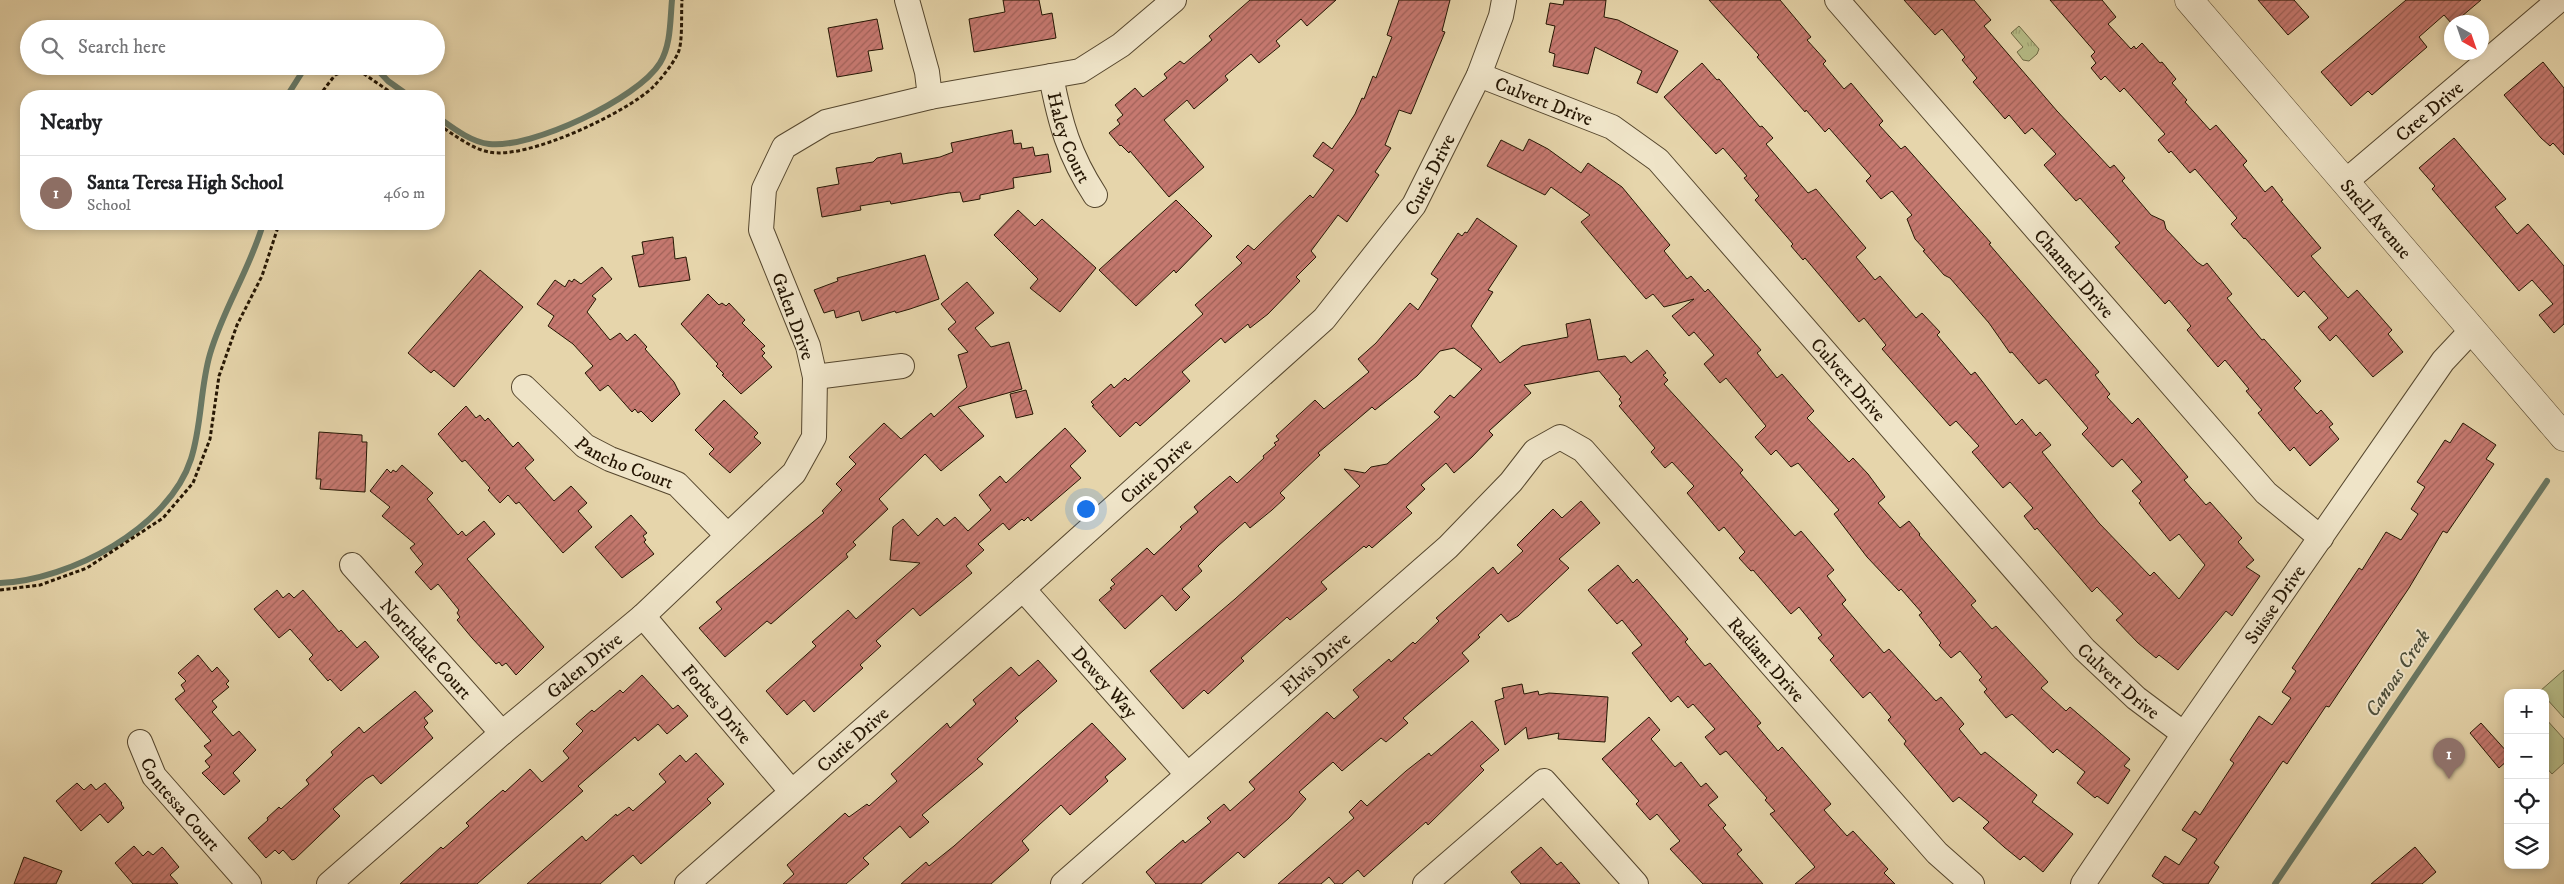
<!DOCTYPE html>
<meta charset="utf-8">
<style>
:root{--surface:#fff;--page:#f6f6f6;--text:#202124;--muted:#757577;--line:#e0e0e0;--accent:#1a73e8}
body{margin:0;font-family:"IM FELL DW Pica",serif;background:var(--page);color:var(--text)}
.controls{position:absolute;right:15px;bottom:15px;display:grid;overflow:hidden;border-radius:10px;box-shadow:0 2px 8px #0003}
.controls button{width:45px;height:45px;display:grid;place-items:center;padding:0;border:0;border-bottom:1px solid var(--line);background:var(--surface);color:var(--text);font:25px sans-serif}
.compass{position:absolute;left:2444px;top:15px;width:45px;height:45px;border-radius:50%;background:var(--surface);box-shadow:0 2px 8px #0003;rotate:140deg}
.you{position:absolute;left:1085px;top:508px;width:18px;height:18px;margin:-12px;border:4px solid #fff;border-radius:50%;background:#1a73e8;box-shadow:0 0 0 8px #1a73e833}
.badge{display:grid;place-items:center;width:32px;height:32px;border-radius:50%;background:var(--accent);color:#fff;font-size:16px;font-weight:700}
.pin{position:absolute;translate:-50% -41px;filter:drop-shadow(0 1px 2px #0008)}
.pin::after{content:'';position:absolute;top:26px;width:18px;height:15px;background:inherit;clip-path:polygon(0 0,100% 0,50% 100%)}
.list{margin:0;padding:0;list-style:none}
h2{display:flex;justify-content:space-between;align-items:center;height:65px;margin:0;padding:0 20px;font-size:21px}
h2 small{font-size:16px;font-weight:400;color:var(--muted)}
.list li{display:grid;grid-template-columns:32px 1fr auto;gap:15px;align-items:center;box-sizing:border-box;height:75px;padding:0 20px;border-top:1px solid var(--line)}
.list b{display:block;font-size:19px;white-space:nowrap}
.list p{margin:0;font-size:16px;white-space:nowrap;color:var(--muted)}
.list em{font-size:16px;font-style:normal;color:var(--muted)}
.icon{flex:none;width:28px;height:28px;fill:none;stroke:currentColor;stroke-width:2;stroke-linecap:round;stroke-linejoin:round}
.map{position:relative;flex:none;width:2564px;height:884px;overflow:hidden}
.search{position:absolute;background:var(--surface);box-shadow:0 2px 8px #0003;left:20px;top:20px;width:425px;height:55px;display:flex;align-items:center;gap:12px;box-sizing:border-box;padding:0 18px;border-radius:28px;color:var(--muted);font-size:19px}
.panel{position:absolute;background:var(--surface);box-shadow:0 2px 8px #0003;left:20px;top:90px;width:425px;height:140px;border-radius:20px}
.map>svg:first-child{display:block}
</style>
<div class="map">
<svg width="2564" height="884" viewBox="0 0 2564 884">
<defs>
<pattern id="grass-tufts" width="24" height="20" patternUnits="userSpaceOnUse" patternTransform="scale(1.25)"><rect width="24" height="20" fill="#b7bd88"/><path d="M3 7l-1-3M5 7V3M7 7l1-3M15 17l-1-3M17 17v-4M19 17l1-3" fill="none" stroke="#9da274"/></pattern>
<pattern id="building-hatch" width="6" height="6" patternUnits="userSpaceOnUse" patternTransform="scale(1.25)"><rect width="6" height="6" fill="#c67970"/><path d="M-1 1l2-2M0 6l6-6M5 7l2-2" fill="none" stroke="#a1625a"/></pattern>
</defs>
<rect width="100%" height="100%" fill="#e6d5ab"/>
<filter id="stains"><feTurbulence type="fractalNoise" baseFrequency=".004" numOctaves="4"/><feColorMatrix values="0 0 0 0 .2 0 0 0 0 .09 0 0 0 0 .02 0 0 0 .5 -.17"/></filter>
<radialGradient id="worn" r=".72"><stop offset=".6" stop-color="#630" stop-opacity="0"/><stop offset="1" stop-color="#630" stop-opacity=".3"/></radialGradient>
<!-- grass -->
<path fill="url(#grass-tufts)" stroke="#6e6a46" d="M2019 26 2039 49 2037 54 2029 61 2023 60 2017 52 2023 47 2011 33Z"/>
<!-- pitch -->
<path fill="#b7bd88" stroke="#6e6a46" d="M2564 670V718L2545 697V693L2540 691Z
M2545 718 2564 739V763L2552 774 2545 766Z"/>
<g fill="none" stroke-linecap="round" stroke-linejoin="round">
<!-- stream -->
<path stroke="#697864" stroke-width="6" d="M374 66 388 81 409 96
M287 96 306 66
M439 118C453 128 471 142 489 144 531 149 638 99 660 63 671 45 670 21 672 0
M0 583C70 580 169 528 191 459 202 425 200 388 210 354 223 309 250 269 263 224
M2275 884 2547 481"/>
</g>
<!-- building -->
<path fill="url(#building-hatch)" stroke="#251603" d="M1003 0H1039L1042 15 1052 13 1056 38 974 52 969 19 1005 12Z
M1250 0H1336L1307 26 1301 19 1276 41 1280 46 1259 63 1251 54 1225 76 1228 80 1194 109 1187 100 1164 120 1204 167 1169 197 1130 151 1129 153 1121 145 1120 146 1109 133 1120 124 1117 120 1123 115 1115 105 1135 88 1143 97 1167 78 1164 74 1180 61 1184 64 1212 40 1209 36Z
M1399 0H1450L1442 31 1445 32 1411 114 1399 110 1385 145 1391 148 1375 172 1379 175 1347 222 1338 215 1311 251 1316 257 1296 277 1300 281 1268 314 1250 328 1248 324 1225 343 1221 338 1182 372 1190 381 1140 426 1136 422 1120 437 1092 406 1094 405 1091 402 1111 384 1114 388 1125 378 1128 381 1203 314 1195 305 1242 263 1236 257 1248 245 1254 250 1310 195 1313 198 1334 170 1313 156 1323 142 1332 149 1355 114 1362 98 1364 99 1373 76 1376 78 1392 37 1387 35Z
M1564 0H1606L1604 17 1618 20 1678 51 1657 93 1637 83 1642 71 1595 47 1588 74 1553 66 1555 54 1549 52 1555 26 1546 24 1550 3 1563 5Z
M1709 0H1780L1811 37 1807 40 1826 61 1823 64 1844 89 1851 83 1883 121 1879 125 1901 149 1905 146 1991 243 1989 244 2099 372 2095 375 2110 394 2107 397 2132 424 2138 418 2188 477 2184 480 2206 505 2210 502 2242 538 2238 542 2254 560 2246 567 2260 576 2232 616 2226 611 2178 670 2159 655 2156 658 2138 643 2116 620 2123 614 2097 587 2092 592 2037 528 2035 530 2024 516 2033 508 2010 482 2003 488 1972 452 1979 446 1956 421 1950 426 1882 349 1886 345 1864 318 1859 322 1805 258 1803 260 1791 246 1793 244 1755 200 1759 196 1744 178 1747 176 1723 148 1716 154 1664 97 1702 63 1717 80 1719 79 1760 127 1762 126 1773 138 1766 144 1808 193 1816 189 1866 248 1856 257 1875 280 1880 276 1916 318 1922 313 1940 332 1937 335 1971 375 1975 372 2016 425 2022 419 2036 436 2040 432 2051 445 2042 452 2099 523 2150 576 2154 572 2179 599 2205 565 2179 534 2170 541 2139 503 2141 501 2132 491 2142 482 2122 459 2113 467 2111 466 2082 434 2088 428 2046 379 2039 384 2012 352 2010 353 1989 323 1950 278 1944 275 1923 251 1925 250 1915 239 1907 219 1912 215 1892 191 1881 199 1866 181 1871 176 1829 128 1825 132 1806 110 1805 112 1757 57 1759 55Z
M1904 0H1974L1991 20 1984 26 2057 111 2110 168 2114 165 2125 178 2122 181 2151 215 2164 221 2166 229 2197 262 2203 266 2207 263 2232 294 2227 298 2262 340 2264 339 2301 381 2294 388 2317 414 2321 410 2333 424 2329 427 2339 439 2310 466 2294 447 2290 451 2258 413 2262 410 2246 391 2249 389 2225 360 2218 367 2187 330 2191 326 2169 300 2165 304 2115 247 2120 243 2080 198 2076 201 2044 165 2056 154 2032 128 2025 134 2009 115 2005 119 1973 82 1977 78 1962 60 1965 57 1942 29 1935 35Z
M2050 0H2102L2116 17 2108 24 2131 49 2134 46 2136 49 2142 43 2160 63 2162 62 2176 79 2172 83 2187 100 2185 102 2210 130 2216 125 2247 161 2243 165 2265 192 2272 186 2283 200 2281 201 2321 248 2311 256 2348 298 2357 290 2392 330 2388 334 2403 352 2373 377 2336 335 2330 341 2318 327 2328 318 2304 291 2298 297 2245 238 2244 239 2231 224 2237 218 2195 169 2190 173 2171 151 2169 153 2158 140 2165 134 2124 88 2120 92 2105 76 2101 80 2091 68 2096 63 2091 56 2095 52Z
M2258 0H2294L2309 17 2288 35Z
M2406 0H2481L2455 22 2452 24 2444 15 2419 37 2427 47 2372 95 2368 91 2351 106 2321 72Z
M877 19 883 49 868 51 872 71 837 77 828 28Z
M2543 62 2564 88V155L2553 143 2550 146 2541 138 2504 95Z
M1012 130 1014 144 1021 143 1022 149 1033 147 1035 156 1048 154 1051 172 1013 178 1014 188 980 195V199L963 202 960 192 949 193 891 204 890 201 860 206 861 210 822 217 817 188 839 184 836 168 873 162 877 158 901 153 903 164 940 157 953 152 951 143Z
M2454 138 2506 199 2495 207 2517 234 2528 224 2564 266V324L2554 333 2539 315 2553 304 2532 280 2519 291 2432 189 2435 186 2419 168Z
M1529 139 1548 149 1581 173 1588 163 1622 187 1670 245 1664 251 1687 279 1691 276 1705 292 1708 289 1761 350 1757 353 1777 378 1782 374 1814 411 1807 418 1849 462 1853 458 1868 474 1885 497 1878 503 1900 528 1909 521 1920 534 1919 535 1976 601 1971 605 1992 629 1996 626 2048 682 2041 688 2066 711 2070 707 2130 759 2124 766 2130 770 2108 804 2097 796 2095 798 2077 783 2085 772 2057 749 2053 753 2012 714 2006 718 1984 692 1987 689 1979 680 1982 677 1960 651 1951 658 1939 645 1941 643 1919 615 1922 613 1901 589 1899 591 1867 557 1834 514 1839 510 1798 463 1791 467 1776 450 1771 455 1755 437 1766 426 1726 378 1720 383 1704 364 1714 355 1694 332 1689 336 1672 316 1694 299 1664 307 1653 294 1646 299 1581 222 1590 215 1551 187 1545 195 1487 166 1501 140 1523 151Z
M1176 200 1212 236 1176 273 1174 270 1136 306 1099 270Z
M1018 210 1035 226 1042 219 1096 268 1060 312 1030 288 1038 279 994 235Z
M1477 218 1517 246 1488 290 1493 292 1471 326 1500 363 1522 346 1568 337 1566 324 1590 319 1598 360 1625 356 1631 363 1647 350 1666 373 1663 375 1668 380 1664 384 1743 470 1740 473 1795 536 1801 531 1834 570 1827 576 1846 600 1842 604 1884 653 1889 649 1936 701 1941 697 1964 724 1959 729 1981 755 1985 752 2037 795 2032 802 2073 834 2043 872 2024 856 2020 860 2004 847 1983 828 1989 822 1959 797 1953 802 1904 744 1906 741 1888 720 1891 717 1870 692 1863 698 1830 660 1834 656 1818 638 1822 635 1799 607 1791 614 1753 570 1751 571 1739 558 1745 552 1724 527 1719 531 1687 493 1694 486 1672 462 1665 468 1651 452 1655 448 1619 406 1622 403 1619 399 1621 397 1599 371 1524 385 1531 393 1489 431 1493 435 1472 457 1454 473 1446 463 1421 485 1425 489 1406 507 1412 513 1372 548 1369 545 1366 548 1364 546 1321 582 1327 589 1290 620 1287 617 1241 658 1244 661 1208 694 1204 690 1183 709 1150 671 1235 599 1360 486 1344 469 1365 473 1371 467 1387 464 1440 417 1434 412 1450 395 1454 398 1482 369 1454 348 1440 351 1417 376 1375 410 1372 407 1318 453 1320 455 1280 493 1285 498 1272 510 1250 528 1245 522 1218 546 1198 566 1202 571 1182 589 1190 597 1176 611 1162 595 1125 629 1099 600 1112 589 1110 588 1115 584 1111 580 1147 548 1154 555 1182 529 1180 527 1198 512 1194 507 1210 493 1230 476 1237 483 1264 458 1263 456 1276 445 1274 443 1279 440 1276 436 1315 400 1324 409 1369 372 1358 359 1376 343 1410 303 1418 310 1438 279 1431 274 1458 233 1462 236 1465 232 1467 233Z
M673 237 675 259 686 257 690 280 639 287 632 256 644 254 642 242Z
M925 255 939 299 910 309 896 313 895 311 862 321 859 311 836 318 834 310 824 313 814 290 838 281 837 278Z
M602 267 612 279 592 296 596 299 587 312 610 340 620 333 627 341 635 334 647 347 645 349 674 382 680 394 652 422 641 411 638 413 635 409 632 412 608 385 600 391 585 373 593 366 573 344 548 326 554 316 537 304 555 280 565 287 569 280 572 282 574 279 581 284Z
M480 270 523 307 454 387 434 370 431 373 408 353Z
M967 282 994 313 975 328 991 347 1009 342 1022 389 958 407 984 436 941 471 925 454 879 499 888 509 853 542 856 545 846 554 848 557 771 624 767 621 725 657 699 628 722 609 716 602 824 513 822 511 842 490 836 484 856 464 849 457 884 423 901 439 931 413 934 417 967 387 958 355 968 352 948 329 956 322 941 304Z
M708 294 719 305 722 303 726 306 729 303 745 320 742 323 765 346 761 349 765 353 762 356 772 367 741 394 722 375 724 374 716 366 718 364 681 324Z
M1026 390 1033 414 1016 418 1010 394Z
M724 400 758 433 754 437 761 443 730 473 709 454 714 449 695 430Z
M466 406 476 418 480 415 485 421 488 418 513 447 518 442 534 460 525 468 554 501 571 486 587 503 578 511 592 527 563 553 519 502 516 504 508 495 500 503 488 490 490 488 465 460 462 462 438 434Z
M2463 423 2496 445 2486 459 2494 464 2447 533 2443 531 2409 588 2329 707 2326 706 2287 764 2283 761 2214 863 2219 867 2208 884H2164L2152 876 2165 856 2179 865 2197 839 2182 830 2195 811 2200 815 2234 763 2230 760 2259 716 2272 725 2291 698 2282 692 2296 671 2292 668 2359 568 2362 570 2386 532 2401 540 2418 514 2411 509 2425 487 2417 482 2445 440 2450 443Z
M1065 428 1086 451 1070 466 1081 478 1031 521 1028 517 1024 521 1022 519 1009 530 1003 523 978 544 984 550 966 566 972 573 920 616 913 608 876 641 881 646 860 665 863 668 814 712 804 700 787 715 766 691 816 646 812 642 848 610 856 619 920 563 890 560 893 527 903 519 918 536 937 518 944 526 955 517 968 531 991 510 979 495 1000 476 1006 483Z
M319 432 362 435V442H367L365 492 320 489 321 479H316Z
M402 465 433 493 427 499 458 535 462 531 466 536 484 521 495 534 467 559 544 647 516 675 506 663 502 666 499 662 496 664 472 638 457 620 460 617 457 613 459 610 438 584 431 590 415 572 423 564 410 548 415 544 382 516 390 507 370 491 387 469 391 473 393 470 396 472Z
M1581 501 1600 523 1559 559 1569 568 1518 616 1508 622 1501 614 1478 635 1480 637 1462 653 1469 661 1403 718 1408 723 1386 742 1381 738 1342 771 1333 762 1299 792 1306 799 1289 818 1244 858 1238 852 1201 884H1156L1146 872 1183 840 1185 843 1211 822 1207 818 1224 804 1230 811 1255 789 1249 782 1327 712 1334 719 1359 697 1353 690 1389 659 1391 662 1413 642 1415 644 1439 621 1436 618 1493 567 1498 574 1523 551 1517 545 1553 509 1562 518Z
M631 515 647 533 643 536 646 540 644 542 654 554 622 578 595 547Z
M1618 565 1633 583 1637 579 1656 601 1688 639 1685 642 1705 666 1710 663 1761 723 1757 726 1778 751 1782 747 1831 804 1824 810 1847 836 1853 831 1888 869 1884 873 1895 884H1795L1815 867 1770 814 1775 811 1765 800 1767 798 1726 751 1720 755 1705 737 1715 729 1693 704 1688 708 1678 696 1671 702 1632 653 1642 645 1622 620 1617 624 1588 590Z
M277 590 283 598 289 593 294 598 303 590 339 632 341 630 357 648 365 641 379 657 341 691 330 679 328 681 309 659 313 655 290 629 279 638 254 609Z
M198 655 212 672 217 667 229 681 226 684 229 687 212 701 217 707 212 712 233 736 239 731 256 750 233 773 240 781 224 795 202 773 210 767 205 761 212 755 204 746 211 741 175 699 185 691 181 685 186 681 178 673Z
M1038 660 1057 681 1015 718 1018 721 977 759 983 764 922 815 929 822 910 838 900 826 863 858 869 864 846 884H783L794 874 787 865 845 813 849 817 867 804 869 806 897 781 891 774 947 723 950 728 976 704 973 700 989 686 1011 667 1019 676Z
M642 675 673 709 678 705 688 716 667 734 658 724 638 741 635 737 578 786 583 791 477 884H400L441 847 443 849 469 826 466 823 487 804 503 790 505 792 530 769 542 782 569 758 563 751 583 731 576 724 592 710 594 712 620 690 623 693Z
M1522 684 1524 694 1538 691 1539 695 1549 693 1608 697 1605 742 1558 739 1559 733 1528 739 1526 727 1505 745 1495 701 1504 698 1502 688Z
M415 691 433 711 424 718 428 723 424 727 433 738 381 784 373 775 366 779 333 809 340 816 295 859 292 860 283 850 279 854 275 850 266 858 248 838 268 820 267 818 279 807 281 809 309 784 306 780 333 755 331 752 359 727 364 733Z
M1649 717 1660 730 1651 739 1675 767 1681 762 1701 787 1706 783 1718 797 1708 805 1726 825 1723 828 1742 850 1737 854 1763 884H1703L1670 849 1680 841 1657 814 1650 820 1636 804 1639 801 1602 759Z
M1472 721 1499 750 1480 766 1484 770 1428 825 1426 822 1364 877 1358 870 1342 884H1335L1329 877 1321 884H1278L1354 818 1349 812 1361 800 1367 806 1406 771 1429 753 1431 756Z
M1092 723 1126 759 1105 777 1108 781 1070 815 1061 805 1039 825 1022 841 1029 850 991 884H901L926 862 929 866 954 846Z
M2481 723 2508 753V760L2499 768 2470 733Z
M696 753 724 784 707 799 711 803 641 864 633 855 600 884H527L582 836 586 841 616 814 617 816 629 807 633 811 666 782 659 774 680 755 686 762Z
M77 783 84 790 91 784 96 790 105 783 122 803 121 804 124 808 108 823 100 814 81 831 56 801Z
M134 846 143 856 148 851 153 855 162 847 164 849 179 867 170 875 178 884H133L115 863Z
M1541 847 1557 865 1561 862 1580 884H1521L1511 872Z
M2415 847 2436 872 2422 884H2371Z
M24 857 62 871 56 884H14Z"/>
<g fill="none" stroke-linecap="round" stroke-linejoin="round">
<!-- minor casing -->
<g stroke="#55462d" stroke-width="26">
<g id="minor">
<path d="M907 0 927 72 930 97"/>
<path id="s1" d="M1837 0 2266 493 2321 538"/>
<path id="s2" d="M1479 75 1612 127 1658 160 2084 649 2136 698 2184 734"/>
<path id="s3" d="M1051 76C1060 123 1069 155 1095 195"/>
<path id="s4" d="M2345 182 2559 0"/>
<path d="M815 377 902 366"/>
<path id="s5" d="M524 387 585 446 610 459 677 484 727 535"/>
<path id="s6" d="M352 565 502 733"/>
<path id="s7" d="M1023 589 1187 774"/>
<path id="s8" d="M643 616 791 791"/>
<path id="s9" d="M140 742 154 776 249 884"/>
<path id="s10" d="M329 884 502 733 643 616 794 473 814 437 815 377 808 346 761 230 764 189 784 147 826 122 930 97 1080 71 1121 45 1174 0"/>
<path id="s11" d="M687 884 1023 589 1324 319 1414 205 1479 75 1501 16 1504 0"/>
<path id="s12" d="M1063 884 1448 547 1511 482 1535 451 1560 437 1583 450 1937 853 1972 884"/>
<path d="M1425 884 1544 781 1636 884"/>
<path id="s13" d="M2083 884 2184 734 2443 361 2472 330"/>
</g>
</g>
<!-- tertiary casing -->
<g stroke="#55462d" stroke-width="29">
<g id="tertiary">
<path id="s14" d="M2189 0 2564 437"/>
</g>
</g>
<!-- path -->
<path stroke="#251603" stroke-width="3" stroke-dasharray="4 2.5" stroke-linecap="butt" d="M319 96 335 75 354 67 396 96
M439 125C453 134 472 149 489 152 527 160 626 113 653 87 661 79 673 64 678 53 683 43 681 13 682 0
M0 590 40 585 87 568 163 518 193 483 210 439 219 376 237 325 262 276 279 224"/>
<!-- minor -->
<use href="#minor" stroke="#efe4c8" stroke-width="24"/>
<!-- tertiary -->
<use href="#tertiary" stroke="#efe4c8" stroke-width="28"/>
</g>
<g text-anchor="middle" stroke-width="4" stroke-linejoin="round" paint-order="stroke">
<!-- street labels -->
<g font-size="19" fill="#251603" stroke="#efe4c8">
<text dy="7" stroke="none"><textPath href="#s2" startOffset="70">Culvert Drive</textPath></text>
<text dy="7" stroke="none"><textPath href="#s4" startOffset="110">Cree Drive</textPath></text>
<text dy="7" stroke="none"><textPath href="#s3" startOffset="64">Haley Court</textPath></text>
<text dy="7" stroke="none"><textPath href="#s11" startOffset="1031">Curie Drive</textPath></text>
<text dy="7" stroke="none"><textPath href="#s14" startOffset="288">Snell Avenue</textPath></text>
<text dy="7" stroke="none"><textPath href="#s1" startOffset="362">Channel Drive</textPath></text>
<text transform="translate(794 316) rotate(70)" y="7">Galen Drive</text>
<text dy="7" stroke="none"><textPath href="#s2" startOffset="490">Culvert Drive</textPath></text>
<text dy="7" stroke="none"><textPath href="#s5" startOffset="128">Pancho Court</textPath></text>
<text dy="7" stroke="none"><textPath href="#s11" startOffset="625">Curie Drive</textPath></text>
<text dy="7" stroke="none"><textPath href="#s13" startOffset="339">Suisse Drive</textPath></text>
<text dy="7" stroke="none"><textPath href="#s6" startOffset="112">Northdale Court</textPath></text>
<text dy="7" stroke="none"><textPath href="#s12" startOffset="975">Radiant Drive</textPath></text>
<text dy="7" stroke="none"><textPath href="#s12" startOffset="335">Elvis Drive</textPath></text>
<text dy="7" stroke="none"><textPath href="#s10" startOffset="336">Galen Drive</textPath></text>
<text dy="7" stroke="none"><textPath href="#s2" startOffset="895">Culvert Drive</textPath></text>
<text dy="7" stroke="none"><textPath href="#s7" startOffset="124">Dewey Way</textPath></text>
<text dy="7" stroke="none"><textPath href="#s8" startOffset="115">Forbes Drive</textPath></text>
<text dy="7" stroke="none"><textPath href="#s11" startOffset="220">Curie Drive</textPath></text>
<text dy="7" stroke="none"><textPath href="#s9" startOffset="75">Contessa Court</textPath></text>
</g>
<!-- water labels -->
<g font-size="20" font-style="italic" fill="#4d4f3b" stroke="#efe4c8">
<text transform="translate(2397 673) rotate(-56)" y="7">Canoas Creek</text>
</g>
</g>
<rect width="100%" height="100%" filter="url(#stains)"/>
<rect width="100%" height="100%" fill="url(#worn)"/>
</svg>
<div class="controls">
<button>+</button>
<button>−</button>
<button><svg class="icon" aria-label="locate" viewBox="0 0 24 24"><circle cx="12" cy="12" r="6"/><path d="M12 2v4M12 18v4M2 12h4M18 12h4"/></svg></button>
<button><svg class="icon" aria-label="layers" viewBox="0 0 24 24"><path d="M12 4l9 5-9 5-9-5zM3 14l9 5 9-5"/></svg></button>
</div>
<svg class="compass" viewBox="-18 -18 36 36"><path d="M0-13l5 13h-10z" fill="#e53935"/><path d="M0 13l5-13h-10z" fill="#757577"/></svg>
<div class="you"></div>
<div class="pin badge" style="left:2449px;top:779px;background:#8d6e63">1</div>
<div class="search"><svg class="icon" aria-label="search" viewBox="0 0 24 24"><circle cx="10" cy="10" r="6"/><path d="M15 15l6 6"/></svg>Search here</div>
<section class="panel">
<h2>Nearby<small></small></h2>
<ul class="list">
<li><span class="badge" style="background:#8d6e63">1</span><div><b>Santa Teresa High School</b><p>School</p></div><em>460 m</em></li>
</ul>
</section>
</div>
